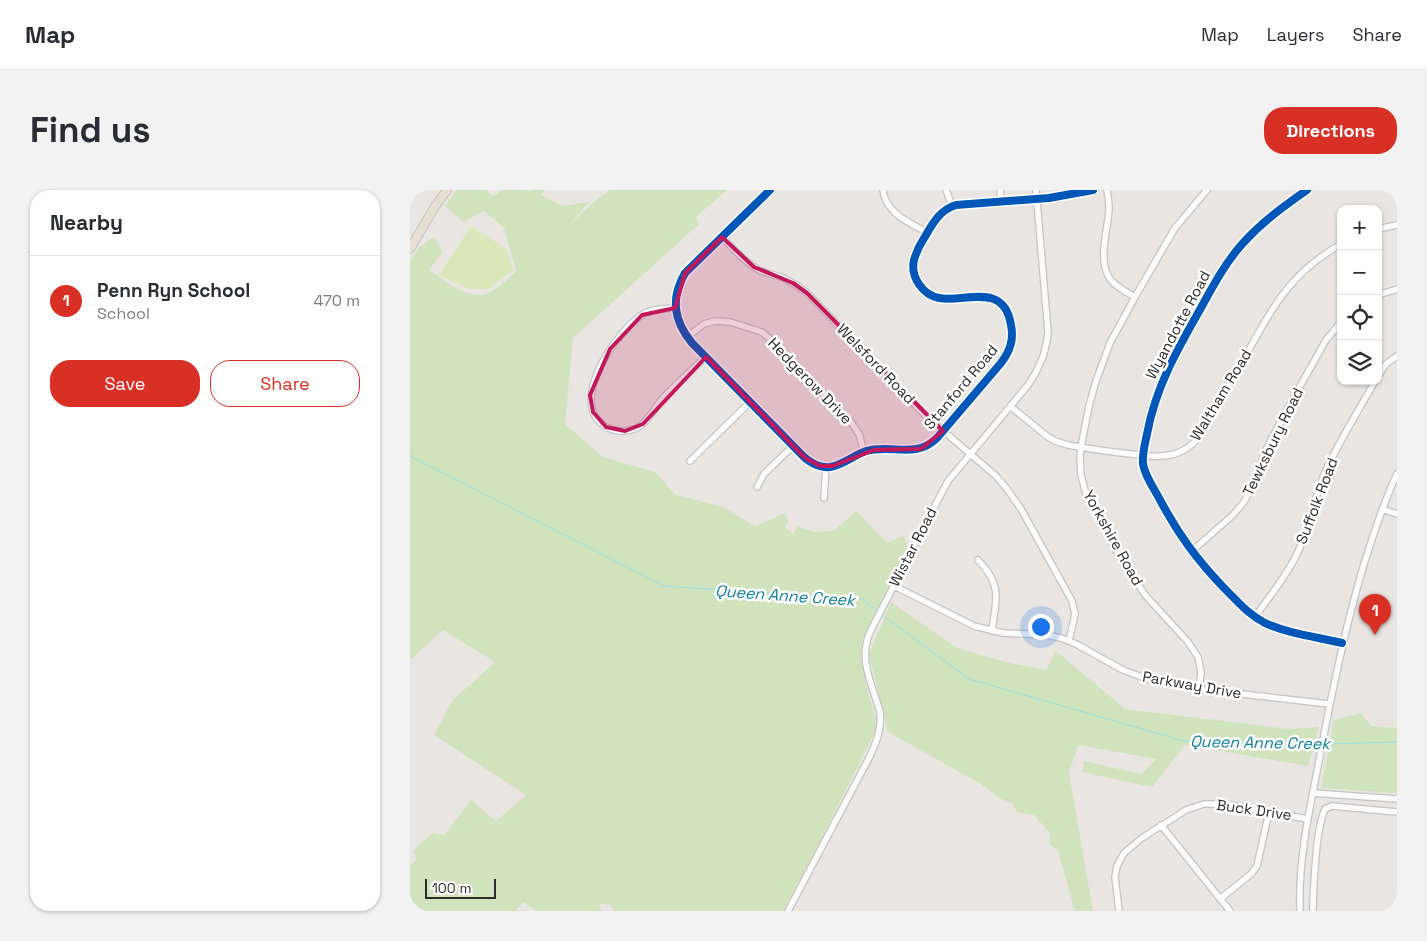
<!DOCTYPE html>
<meta charset="utf-8">
<style>
:root{--surface:#fff;--page:#f2f2f3;--text:#2b2b33;--muted:#7c7c81;--line:#e1e1e2;--accent:#d93025}
body{margin:0;font-family:"Space Grotesk",sans-serif;background:var(--page);color:var(--text)}
.controls{position:absolute;right:15px;top:15px;display:grid;overflow:hidden;border-radius:10px;box-shadow:0 1px 4px #0004}
.controls button{width:45px;height:45px;display:grid;place-items:center;padding:0;border:0;border-bottom:1px solid var(--line);background:var(--surface);color:var(--text);font:25px sans-serif}
.scale{position:absolute;left:15px;bottom:12px;width:71px;box-sizing:border-box;padding-left:5px;border:2px solid #2b2b2b;border-top:0;font-size:14px;line-height:18px;white-space:nowrap;color:#2b2b2b;-webkit-text-stroke:4px #fff;paint-order:stroke}
.you{position:absolute;left:630px;top:436px;width:18px;height:18px;margin:-12px;border:4px solid #fff;border-radius:50%;background:#1a73e8;box-shadow:0 0 0 8px #1a73e833}
.badge{display:grid;place-items:center;width:32px;height:32px;border-radius:50%;background:var(--accent);color:#fff;font-size:16px;font-weight:700}
.pin{position:absolute;translate:-50% -41px;filter:drop-shadow(0 1px 2px #0008)}
.pin::after{content:'';position:absolute;top:26px;width:18px;height:15px;background:inherit;clip-path:polygon(0 0,100% 0,50% 100%)}
.list{margin:0;padding:0;list-style:none}
h2{display:flex;justify-content:space-between;align-items:center;height:65px;margin:0;padding:0 20px;font-size:21px}
h2 small{font-size:16px;font-weight:400;color:var(--muted)}
.list li{display:grid;grid-template-columns:32px 1fr auto;gap:15px;align-items:center;box-sizing:border-box;height:90px;padding:0 20px;border-top:1px solid var(--line)}
.list b{display:block;font-size:19px;white-space:nowrap}
.list p{margin:0;font-size:16px;white-space:nowrap;color:var(--muted)}
.list em{font-size:16px;font-style:normal;color:var(--muted)}
.actions{display:flex;gap:10px;padding:15px 20px}
.actions a{flex:1;padding:11px 0;border:1px solid var(--accent);border-radius:20px;text-align:center;font-size:18px;color:var(--accent)}
.actions .main{background:var(--accent);color:#fff}
.icon{flex:none;width:28px;height:28px;fill:none;stroke:currentColor;stroke-width:2;stroke-linecap:round;stroke-linejoin:round}
.map{position:relative;flex:none;width:987px;height:721px;overflow:hidden;border-radius:20px}
header{display:flex;align-items:center;gap:30px;box-sizing:border-box;height:70px;padding:0 25px;background:var(--surface);border-bottom:1px solid var(--line)}
header strong{font-size:24px}
nav{display:flex;gap:28px;margin-inline-start:auto;font-size:18px}
.intro{display:flex;align-items:center;justify-content:space-between;box-sizing:border-box;height:120px;padding:0 30px}
h1{margin:0;font-size:35px}
.button{padding:12px 22px;border-radius:20px;background:var(--accent);color:#fff;font-size:18px;font-weight:700}
main{display:flex;gap:30px;padding:0 30px}
aside{flex:1;background:var(--surface);border-radius:20px;box-shadow:0 1px 4px #0004}
.map>svg:first-child{display:block}
</style>
<header>
<strong>Map</strong>
<nav><a>Map</a><a>Layers</a><a>Share</a></nav>
</header>
<div class="intro"><h1>Find us</h1><a class="button">Directions</a></div>
<main>
<aside>
<h2>Nearby<small></small></h2>
<ul class="list">
<li><span class="badge">1</span><div><b>Penn Ryn School</b><p>School</p></div><em>470 m</em></li>
</ul>
<div class="actions"><a class="main">Save</a><a>Share</a></div>
</aside>
<div class="map">
<svg width="987" height="721" viewBox="0 0 987 721">
<rect width="100%" height="100%" fill="#e8e5e2"/>
<!-- green -->
<path fill="#d1e3bc" d="M46 0H76L83 7 92 0H117L120 2 122 0H135L131 5 153 16 179 12 158 37 179 16 200 0H317L286 27 289 34 163 148 155 234 193 267 245 282 266 305 313 317 345 336 375 323 378 331 375 337 383 344 388 336 403 342 424 341 446 321 477 353 493 346 499 359 452 452 455 492 468 536 413 646 373 721H205L200 715 189 713 191 721H127L113 712 106 721H9L0 714V676L7 669 3 661 22 643 34 645 61 610 86 631 116 605 24 545 42 511 85 472 33 440 0 470V72L9 58 24 46 33 62 19 80C36 91 61 114 82 101 91 96 99 88 106 81L94 38 74 21 53 32 35 16Z
M481 412 547 458 599 473 636 480 646 461 715 519 878 539 909 537 898 576 775 555 742 597 672 582 674 571 731 584 746 569 668 555 659 583 683 721H665L648 661 639 654 640 643 624 625 607 622 602 613 591 609 571 594 478 542 459 464Z
M951 523 961 536 986 538 987 536V603L911 598 924 530Z"/>
<!-- pitch -->
<path fill="#dce7b9" d="M61 36 96 59 103 80 78 99H59L29 85Z"/>
<g fill="none" stroke-linecap="round" stroke-linejoin="round">
<!-- stream -->
<path stroke="#96e1e9" stroke-width="1" d="M0 266 254 396 452 409 468 421
M471 424 559 489 774 551 889 555 909 554
M915 554 987 552"/>
<!-- minor casing -->
<g stroke="#c4c4c4" stroke-width="8">
<path id="minor" d="M360 0 275 83C260 109 264 131 282 153L395 268C403 274 410 278 420 277 433 275 444 265 456 261 482 254 506 269 527 248L591 173C600 161 604 150 601 135 594 91 555 113 529 108 513 105 500 87 504 70 506 63 509 56 513 50 522 35 529 20 546 15L639 8 683 0
M473 0C476 24 499 32 518 43
M536 0 542 16
M590 0 591 11
M697 0C698 6 699 13 699 19 698 40 687 70 700 89 706 97 716 102 725 107
M897 0C874 16 852 32 833 53 816 72 804 94 792 116 768 158 746 196 737 244 735 254 732 264 733 274 735 286 743 297 749 308 768 344 787 370 815 399 828 412 839 425 855 433 879 444 907 447 932 453
M968 39 987 35
M312 47C324 59 335 73 351 81 358 84 366 85 373 88 382 92 389 97 397 103L516 226 586 286 597 299 611 319 662 411 665 424 659 451
M968 105 987 99
M265 118C255 119 245 118 235 123 207 139 154 215 198 238 207 242 218 242 227 238 238 232 244 219 252 209 266 195 281 180 296 167
M277 147 294 134 305 131 320 132 352 142 360 149 441 232 449 244 454 262
M968 186 976 174 987 166
M600 216 638 247 645 251 658 255C676 258 694 261 712 263 745 267 773 273 793 241 806 216 821 192 835 167 863 117 879 84 931 54
M280 271 340 212
M347 297 354 284 383 256
M414 308 416 277
M972 319 987 324
M782 361 823 325 834 312 843 295 856 260 875 223 916 150 931 132
M568 370C593 396 586 409 582 441
M484 396 564 436 593 443 636 445 651 448 666 454 713 480 737 489 789 499 919 514
M845 427C859 407 876 387 887 364 900 336 904 306 917 278 931 248 949 220 965 191
M789 499 791 482 788 467 778 452 736 406 713 373 676 304 671 285 670 267 671 257 679 216 686 191 700 153 725 107 765 38 797 0
M903 603 987 609
M751 635 820 721
M810 709 841 684 847 676 859 622
M378 721 459 568C466 553 472 540 470 522 462 494 448 470 460 442L519 327 538 291 618 195 625 184 633 167 637 150 638 142 626 0
M709 721 705 687 707 676 714 663 732 648 776 620 794 614H814L898 629
M890 721C888 669 900 617 910 566 922 501 935 437 954 374 964 343 973 313 987 284
M903 721C903 698 905 676 907 654 909 642 910 630 915 619L922 616 987 622"/>
</g>
<!-- major casing -->
<g stroke="#c5c3c2" stroke-width="10">
<path id="major" d="M0 59 24 18 37 0"/>
</g>
<!-- minor -->
<use href="#minor" stroke="#fcfbfb" stroke-width="5.5"/>
<!-- major -->
<use href="#major" stroke="#e6dfd4" stroke-width="8"/>
<!-- cycleway casing -->
<g stroke="#fff" stroke-width="11">
<path id="cycleway" d="M360 0 275 83C260 109 264 131 282 153L395 268C403 274 410 278 420 277 433 275 444 265 456 261 482 254 506 269 527 248L591 173C600 161 604 150 601 135 594 91 555 113 529 108 513 105 500 87 504 70 506 63 509 56 513 50 522 35 529 20 546 15L639 8 683 0
M897 0C874 16 852 32 833 53 816 72 804 94 792 116 768 158 746 196 737 244 735 254 732 264 733 274 735 286 743 297 749 308 768 344 787 370 815 399 828 412 839 425 855 433 879 444 907 447 932 453"/>
</g>
<!-- cycleway -->
<use href="#cycleway" stroke="#0057b8" stroke-width="8"/>
</g>
<!-- marked area -->
<path fill="#c2185b" fill-opacity="0.2" stroke="#c2185b" stroke-width="4" stroke-linejoin="round" d="M312 47 344 77 383 93 397 103 533 241 511 259 464 260 423 276H410L395 268 296 167 233 234 215 241 196 237 183 222 180 205 200 159 232 125 265 118 275 83Z"/>
<g text-anchor="middle" stroke-width="5" stroke-linejoin="round" paint-order="stroke">
<!-- street labels -->
<g font-size="15" fill="#2b2b2b" stroke="#fff">
<text transform="translate(768 135) rotate(-62)" y="5">Wyandotte Road</text>
<text transform="translate(466 174) rotate(46)" y="5">Welsford Road</text>
<text transform="translate(400 191) rotate(46)" y="5">Hedgerow Drive</text>
<text transform="translate(551 197) rotate(-50)" y="5">Stanford Road</text>
<text transform="translate(811 205) rotate(-59)" y="5">Waltham Road</text>
<text transform="translate(863 252) rotate(-64)" y="5">Tewksbury Road</text>
<text transform="translate(907 311) rotate(-69)" y="5">Suffolk Road</text>
<text transform="translate(703 348) rotate(61)" y="5">Yorkshire Road</text>
<text transform="translate(503 357) rotate(-63)" y="5">Wistar Road</text>
<text transform="translate(782 495) rotate(10)" y="5">Parkway Drive</text>
<text transform="translate(844 620) rotate(8)" y="5">Buck Drive</text>
</g>
<!-- water labels -->
<g font-size="16" font-style="italic" fill="#118099" stroke="#fff">
<text transform="translate(375 405) rotate(4)" y="6">Queen Anne Creek</text>
<text transform="translate(850 552) rotate(1)" y="6">Queen Anne Creek</text>
</g>
</g>
</svg>
<div class="controls">
<button>+</button>
<button>−</button>
<button><svg class="icon" aria-label="locate" viewBox="0 0 24 24"><circle cx="12" cy="12" r="6"/><path d="M12 2v4M12 18v4M2 12h4M18 12h4"/></svg></button>
<button><svg class="icon" aria-label="layers" viewBox="0 0 24 24"><path d="M12 4l9 5-9 5-9-5zM3 14l9 5 9-5"/></svg></button>
</div>
<div class="scale">100 m</div>
<div class="you"></div>
<div class="pin badge" style="left:965px;top:445px">1</div>
</div>
</main>
